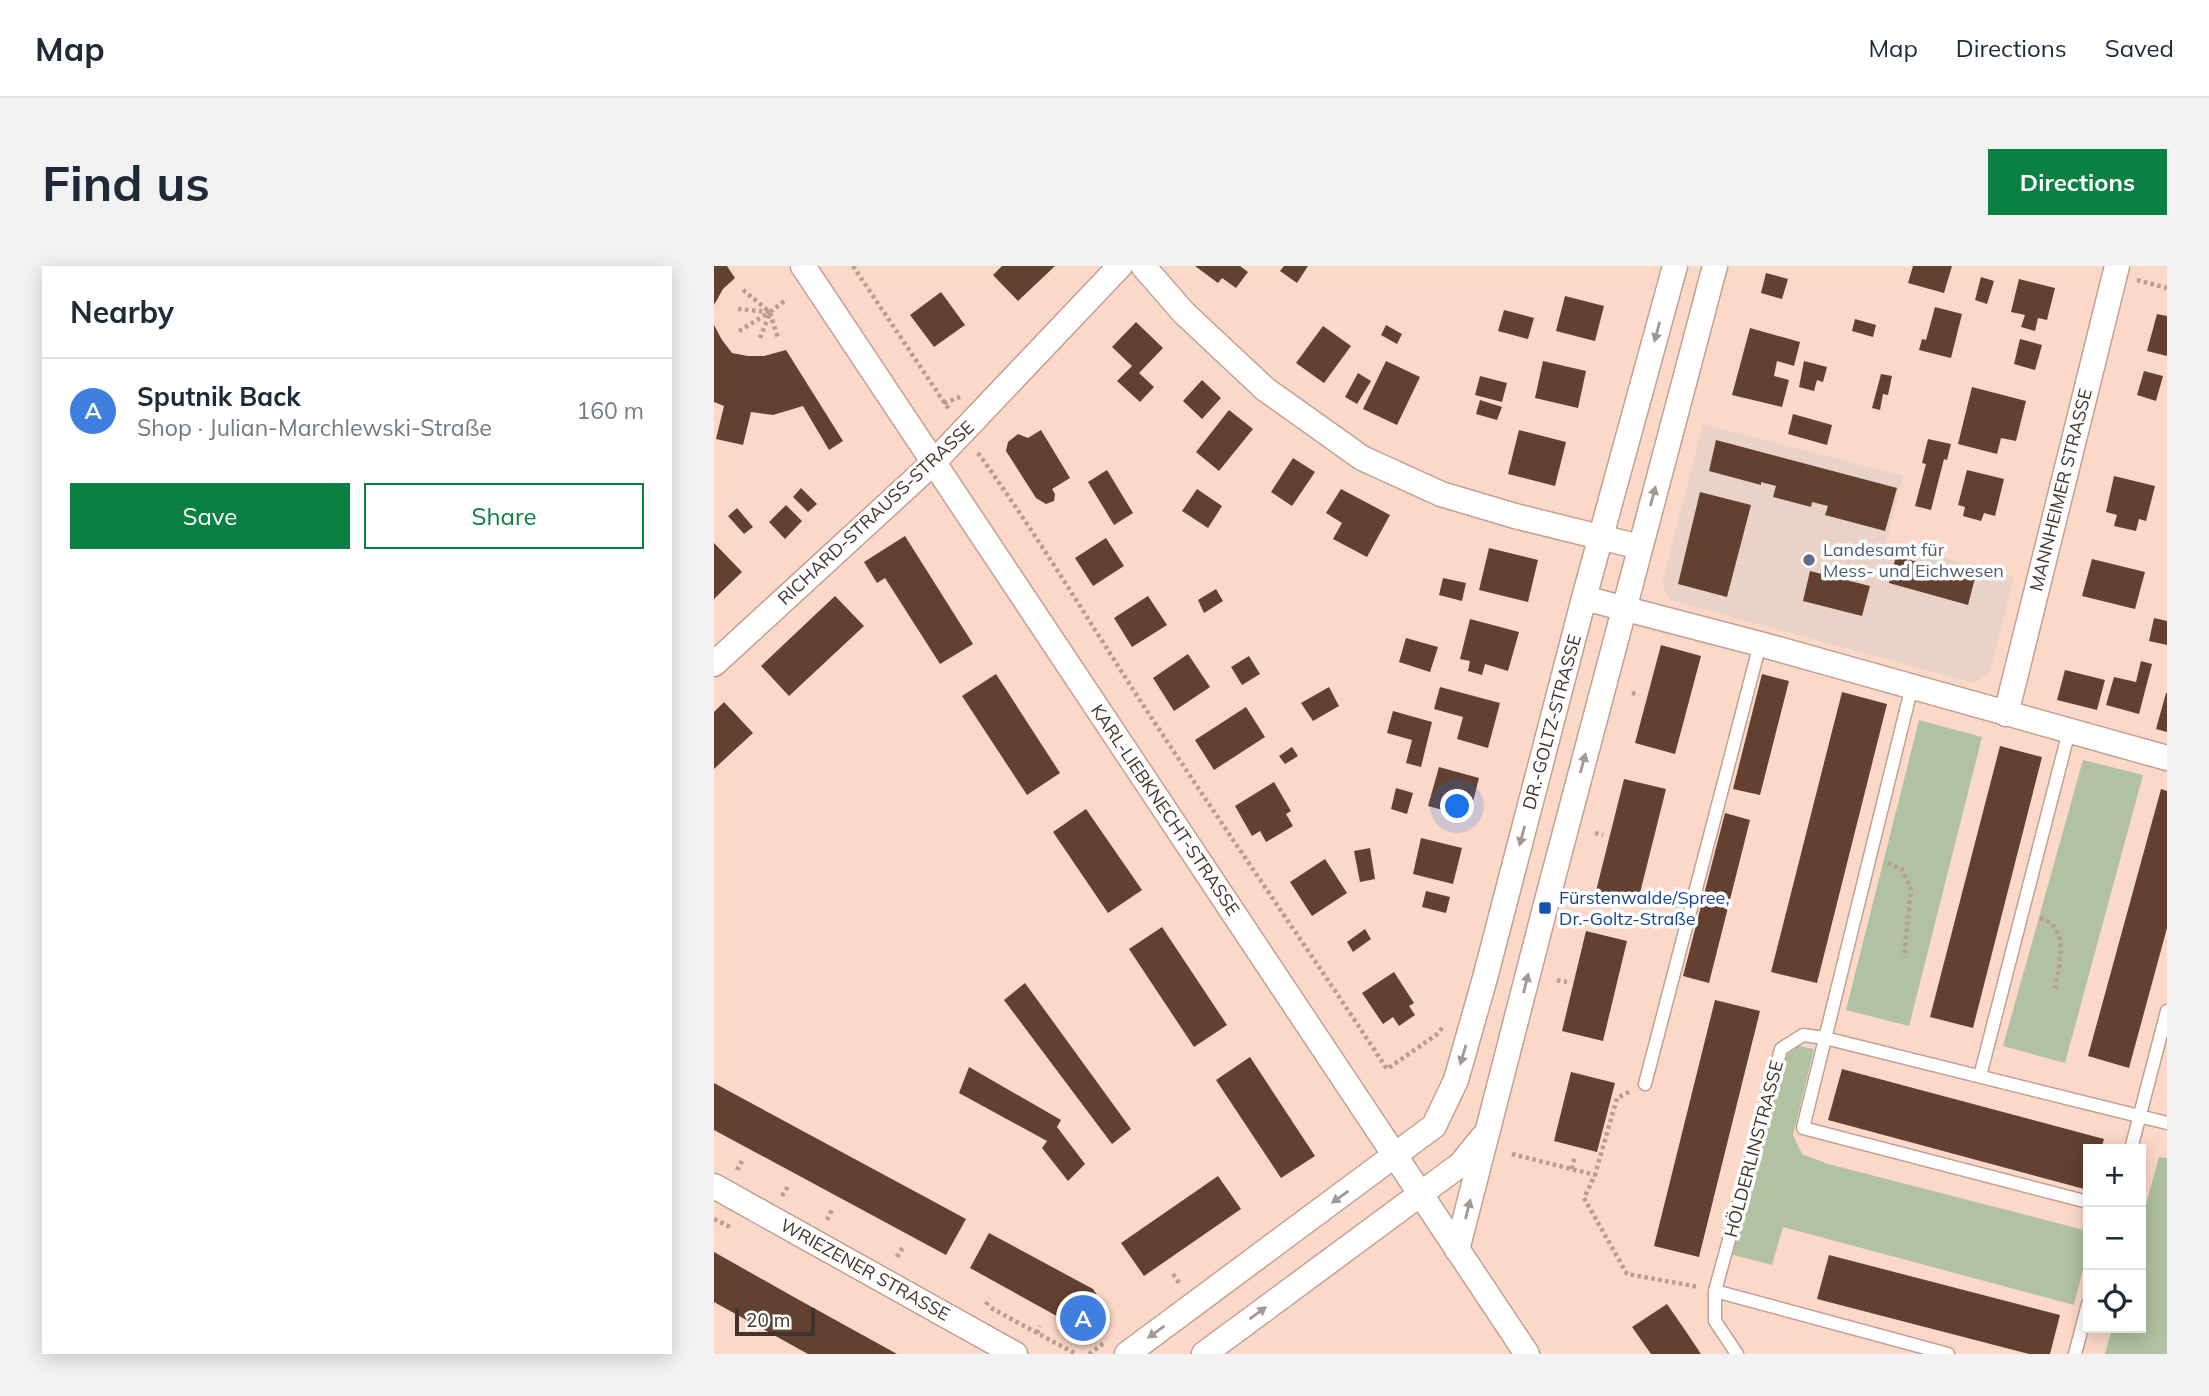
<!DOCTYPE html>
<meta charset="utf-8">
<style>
:root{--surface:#fff;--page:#f2f2f3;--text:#1f2937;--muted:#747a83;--line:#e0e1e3;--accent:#0b8043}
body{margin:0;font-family:Mulish,sans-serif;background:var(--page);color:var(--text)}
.controls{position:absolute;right:21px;bottom:21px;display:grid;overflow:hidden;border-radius:0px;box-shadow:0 4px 18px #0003}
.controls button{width:63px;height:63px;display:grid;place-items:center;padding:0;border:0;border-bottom:2px solid var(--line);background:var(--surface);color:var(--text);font:35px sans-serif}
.scale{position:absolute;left:21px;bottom:18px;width:80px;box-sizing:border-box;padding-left:7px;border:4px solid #41332d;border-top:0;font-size:19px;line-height:24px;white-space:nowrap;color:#41332d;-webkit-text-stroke:5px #fff;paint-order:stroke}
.you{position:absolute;left:744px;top:541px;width:24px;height:24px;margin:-18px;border:5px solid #fff;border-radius:50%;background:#1a73e8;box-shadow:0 0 0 10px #1a73e833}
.badge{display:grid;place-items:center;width:46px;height:46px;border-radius:50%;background:var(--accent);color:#fff;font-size:23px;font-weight:700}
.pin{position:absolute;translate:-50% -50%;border:4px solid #fff;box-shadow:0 2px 7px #0006}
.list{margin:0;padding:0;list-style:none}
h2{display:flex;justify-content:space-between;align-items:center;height:91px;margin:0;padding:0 28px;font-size:30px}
h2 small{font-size:23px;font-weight:400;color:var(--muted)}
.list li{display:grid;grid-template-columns:46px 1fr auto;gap:21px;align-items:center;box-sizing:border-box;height:105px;padding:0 28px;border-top:2px solid var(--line)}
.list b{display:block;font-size:26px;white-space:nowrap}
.list p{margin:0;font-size:23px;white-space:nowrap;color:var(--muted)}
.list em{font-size:23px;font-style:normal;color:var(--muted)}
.actions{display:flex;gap:14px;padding:21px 28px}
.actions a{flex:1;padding:16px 0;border:2px solid var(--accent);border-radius:0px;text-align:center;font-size:24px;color:var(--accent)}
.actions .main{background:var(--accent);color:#fff}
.icon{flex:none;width:38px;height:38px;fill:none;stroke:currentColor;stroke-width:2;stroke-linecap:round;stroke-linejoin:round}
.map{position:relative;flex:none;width:1453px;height:1088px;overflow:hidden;border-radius:0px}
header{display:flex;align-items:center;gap:42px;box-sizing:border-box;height:98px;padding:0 35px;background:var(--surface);border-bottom:2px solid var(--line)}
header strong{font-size:33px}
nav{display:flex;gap:38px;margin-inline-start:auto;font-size:24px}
.intro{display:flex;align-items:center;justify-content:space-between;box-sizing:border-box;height:168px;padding:0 42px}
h1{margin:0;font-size:49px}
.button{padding:18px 32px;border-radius:0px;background:var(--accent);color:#fff;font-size:24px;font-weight:700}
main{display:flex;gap:42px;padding:0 42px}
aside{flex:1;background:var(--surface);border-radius:0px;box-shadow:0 4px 18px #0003}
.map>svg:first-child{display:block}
</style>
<header>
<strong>Map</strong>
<nav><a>Map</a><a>Directions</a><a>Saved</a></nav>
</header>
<div class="intro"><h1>Find us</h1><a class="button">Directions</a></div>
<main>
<aside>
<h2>Nearby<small></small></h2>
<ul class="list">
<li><span class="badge" style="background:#3f7fe0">A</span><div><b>Sputnik Back</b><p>Shop · Julian-Marchlewski-Straße</p></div><em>160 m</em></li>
</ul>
<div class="actions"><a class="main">Save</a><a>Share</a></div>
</aside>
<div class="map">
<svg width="1453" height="1088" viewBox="0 0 1453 1088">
<rect width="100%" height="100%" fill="#fcd8c9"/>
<!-- commercial -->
<path fill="#e9d2c7" d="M989 158 1189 210 1172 276 1300 311 1276 406 1259 417 956 334 948 318Z"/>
<!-- green -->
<path fill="#b0c2a1" d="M1205 454 1268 471 1195 760 1132 744Z
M1369 494 1429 509 1351 797 1289 780Z
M1085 780 1100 783 1079 869 1088 888 1114 898 1374 965V985L1360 1039 1069 961 1058 999 1015 988 1068 792Z
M1445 891 1453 892V1088H1391L1398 1062H1427V957Z"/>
<!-- building -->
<path fill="#63402f" d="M0 0H13L21 12 9 23 0 39Z
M288 0H341L304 35 279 9Z
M481 0H526L534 6 522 22 508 12 504 17Z
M570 0H594L583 17 566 5Z
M1199 0H1238L1230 27 1194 17Z
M1052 7 1074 13 1068 33 1047 27Z
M1267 11 1280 15 1273 38 1261 34Z
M1305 13 1341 22 1333 54 1324 52 1321 65 1307 61 1311 49 1297 46Z
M227 26 251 59 220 81 196 49Z
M851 30 890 40 881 75 842 65Z
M1221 41 1248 48 1237 92 1205 84 1208 73 1212 74Z
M790 44 820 52 814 73 784 65Z
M1443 48 1453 50V90L1433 85Z
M1141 53 1162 59 1159 71 1138 65Z
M422 56 449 82 425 107 440 121 426 136 403 115 418 100 398 81Z
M0 59 8 74 18 87 34 90H50L72 84 129 175 115 184 89 140 59 149 37 146 29 179 2 173 10 140 0 136Z
M672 59 688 68 683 78 667 69Z
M609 60 637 80 610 117 582 97Z
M1036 62 1086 76 1080 100 1063 95 1060 110 1075 114 1068 141 1018 129Z
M1306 73 1328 79 1321 104 1300 98Z
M672 95 706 111 683 159 649 143Z
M829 95 872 105 864 142 821 132Z
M1090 95 1113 101 1109 116 1103 114 1100 125 1085 121Z
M1430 105 1449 110 1442 135 1423 129Z
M644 107 657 115 643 138 631 131Z
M1167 108 1178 110 1174 129 1169 128 1166 144 1158 142Z
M766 110 793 117 788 136 761 129Z
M488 114 507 132 488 153 469 135Z
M1258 121 1312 135 1302 175 1287 172 1283 188 1244 178Z
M766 134 788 141 783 154 762 148Z
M515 144 539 163 505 205 482 186Z
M1079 148 1118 159 1113 179 1074 168Z
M327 164 356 212 338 223 341 228 340 235 332 238 322 232 292 185 294 176 304 168 314 172Z
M805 164 852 176 841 220 794 208Z
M1214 173 1237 178 1233 194 1230 193 1217 244 1201 240 1212 198 1208 197Z
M1002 174 1183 222 1171 265 1111 249 1114 240 1098 236 1097 241 1059 231 1062 220 1047 216V219L995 205Z
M579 192 601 206 578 240 557 226Z
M393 204 419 247 400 259 374 216Z
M1253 204 1290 213 1281 250 1270 247 1267 255 1249 250 1251 241 1244 239Z
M1400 210 1441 220 1432 255 1425 253 1422 265 1400 260 1403 249 1392 246Z
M87 222 103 238 94 246 79 231Z
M483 223 508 240 494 262 468 245Z
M627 223 676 249 653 291 619 273 628 257 612 247Z
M986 226 1037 239 1013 331 964 318Z
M72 239 88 255 71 273 55 256Z
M23 242 39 261 30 268 14 250Z
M191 270 259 378 226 398 171 312 163 317 150 296Z
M392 272 410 300 379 320 361 292Z
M0 277 28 306 0 333Z
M775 282 824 294 814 336 765 324Z
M1182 290 1261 312 1254 339 1175 317Z
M1378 293 1431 306 1421 343 1368 330Z
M1096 305 1156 320 1148 350 1089 335Z
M729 312 752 317 748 335 725 329Z
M502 323 509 335 490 347 484 334Z
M121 330 150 360 75 430 47 400Z
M434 330 453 359 418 381 400 352Z
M1440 352 1453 355V379L1435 375Z
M756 353 805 366 794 405 771 398 768 409 754 405 756 395 746 393Z
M692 372 724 381 716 406 685 396Z
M947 379 987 390 961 488 921 477Z
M474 388 496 421 460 445 439 412Z
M535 390 546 408 528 419 517 401Z
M1427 395 1438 398 1425 448 1392 439 1400 411 1422 416Z
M1351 404 1391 414 1383 444 1343 434Z
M282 408 346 507 313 529 248 430Z
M1048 408 1075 415 1046 529 1019 523Z
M615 421 625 440 599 455 587 437Z
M726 421 786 437 774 482 743 473 749 451 720 443Z
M1128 426 1173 438 1103 717 1057 706Z
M1452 427H1453V466L1442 463Z
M10 436 39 467 0 503V446Z
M532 441 551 471 500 504 481 474Z
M679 445 718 456 707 501 692 497 698 474 673 467Z
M1286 480 1328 491 1259 762 1216 751Z
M578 481 584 490 571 498 565 490Z
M725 501 765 512 755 551 714 540Z
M910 513 952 523 924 635 882 625Z
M560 516 577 545 572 548 579 560 552 576 546 565 538 570 521 540Z
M682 522 699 527 693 548 677 543Z
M1447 523 1453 525V662L1415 802 1374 790Z
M372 543 428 624 394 647 339 566Z
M1011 547 1036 554 995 717 969 710Z
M707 572 748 582 739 618 699 608Z
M656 582 661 613 646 616 640 585Z
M611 593 633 627 598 650 576 616Z
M712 625 736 631 732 647 708 641Z
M448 661 513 759 480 781 415 683Z
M651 663 657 673 639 686 633 676Z
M872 665 913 675 889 775 848 765Z
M680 706 700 737 695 740 701 749 685 760 679 751 669 758 648 727Z
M311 717 417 863 398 878 290 734Z
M1001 734 1046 745 985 991 940 980Z
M536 791 601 890 567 912 502 814Z
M255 801 347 854 343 861 371 898 354 915 328 882 333 875 245 827Z
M1128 803 1390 873 1387 883H1374V924L1114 854Z
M857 806 901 817 883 886 840 875Z
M0 817 252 953 232 989 0 864Z
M504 910 527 943 430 1010 407 977Z
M275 967 379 1023 388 1037 359 1059 256 1002Z
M0 986 78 1030 183 1088H94L0 1036Z
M1115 989 1346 1049 1336 1088H1315L1103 1033Z
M953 1038 973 1067 987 1088H937L918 1061Z"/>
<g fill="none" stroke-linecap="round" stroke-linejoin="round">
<!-- service casing -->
<g stroke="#c2a092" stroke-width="15">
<path id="service" d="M1198 420 1089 862 1374 936
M1266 810 1355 465
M931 818 1046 378
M1417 883 1453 745
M1001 1025V1055L1023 1088
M1234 1088 1001 1025 1067 783 1089 769 1111 772 1453 857
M1361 1088 1374 1038"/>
</g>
<!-- minor casing -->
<g stroke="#c2a092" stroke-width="27">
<path id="minor" d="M89 0 813 1088
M429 0 470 47 551 123 648 192 727 228 801 250 926 281
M870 332 1046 378 1453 492
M0 398 220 196 406 0
M1292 448 1403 0
M0 920 301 1088
M743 984 831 642 1001 0
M413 1088 720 860 742 814 771 712 870 332 961 0
M490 1088 747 898 768 872"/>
</g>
<!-- path -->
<path stroke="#b99d91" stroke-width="4.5" stroke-dasharray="3.5 3.5" stroke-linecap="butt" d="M139 0 236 145
M1423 14 1453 22
M29 24 56 46 73 33
M24 43 55 46
M56 47 64 72
M25 65 56 46
M46 72 56 47
M230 137 246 131
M264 187C324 270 377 359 433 445 512 565 594 683 673 803L722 769 729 761
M918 427 925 429
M881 567 889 569
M1174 597 1188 603 1197 623 1190 691
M1326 652C1358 661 1344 700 1341 725
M843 714 853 716
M915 826 903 832 881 909 870 932 913 1008 985 1021
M798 888 881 909
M858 903 861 890
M23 904 28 895
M68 930 75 919
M0 953 18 962
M113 954 119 942
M183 991 189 981
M459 1008 466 1018
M272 1039 276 1033
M277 1042 362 1088
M323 1067 326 1060
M375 1088 390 1077"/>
<!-- service -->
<use href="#service" stroke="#fff" stroke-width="12"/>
<!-- minor -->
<use href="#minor" stroke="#fff" stroke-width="24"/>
</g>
<!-- one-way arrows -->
<defs><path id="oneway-solid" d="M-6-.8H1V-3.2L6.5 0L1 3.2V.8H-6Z" transform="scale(1.75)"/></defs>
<g fill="#a09996">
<use href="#oneway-solid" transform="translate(943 66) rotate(105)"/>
<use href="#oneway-solid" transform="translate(939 230) rotate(-75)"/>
<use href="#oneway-solid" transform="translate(869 497) rotate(-75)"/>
<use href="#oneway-solid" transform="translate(808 570) rotate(105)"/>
<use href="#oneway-solid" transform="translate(812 717) rotate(-76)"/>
<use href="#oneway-solid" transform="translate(749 789) rotate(106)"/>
<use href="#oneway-solid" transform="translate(626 931) rotate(144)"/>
<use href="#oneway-solid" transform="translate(754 943) rotate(-76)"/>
<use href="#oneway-solid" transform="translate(544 1047) rotate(-36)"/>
<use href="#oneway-solid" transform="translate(442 1066) rotate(144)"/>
</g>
<!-- markers -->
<circle fill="#5c6f8a" stroke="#fff" stroke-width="2.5" cx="1095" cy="294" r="7"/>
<rect fill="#1a4fb4" stroke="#fff" stroke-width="2.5" x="824" y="635" width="14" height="14" rx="3.5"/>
<g text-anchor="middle" stroke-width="7" stroke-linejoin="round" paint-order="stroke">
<!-- street labels -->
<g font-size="18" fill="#41332d" stroke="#fff">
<text transform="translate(1347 224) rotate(-76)" y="6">MANNHEIMER STRASSE</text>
<text transform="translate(162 247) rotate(-43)" y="6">RICHARD-STRAUSS-STRASSE</text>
<text transform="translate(838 456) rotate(-75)" y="6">DR.-GOLTZ-STRASSE</text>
<text transform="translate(451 544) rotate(56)" y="6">KARL-LIEBKNECHT-STRASSE</text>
<text transform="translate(1040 883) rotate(-75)" y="6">HÖLDERLINSTRASSE</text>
<text transform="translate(151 1004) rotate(29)" y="6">WRIEZENER STRASSE</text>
</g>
<!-- service labels -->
<g font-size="18" fill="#4e5e75" stroke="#fff" text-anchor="start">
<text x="1109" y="290">Landesamt für<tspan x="1109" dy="21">Mess- und Eichwesen</tspan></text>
</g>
<!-- transit labels -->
<g font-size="18" fill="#164399" stroke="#fff" text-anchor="start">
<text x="845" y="638">Fürstenwalde/Spree,<tspan x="845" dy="21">Dr.-Goltz-Straße</tspan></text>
</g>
</g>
</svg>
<div class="controls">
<button>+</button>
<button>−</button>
<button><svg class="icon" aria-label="locate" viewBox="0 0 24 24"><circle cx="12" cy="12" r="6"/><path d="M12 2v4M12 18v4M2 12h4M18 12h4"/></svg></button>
</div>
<div class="scale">20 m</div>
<div class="you"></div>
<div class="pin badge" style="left:369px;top:1052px;background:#3f7fe0">A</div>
</div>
</main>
